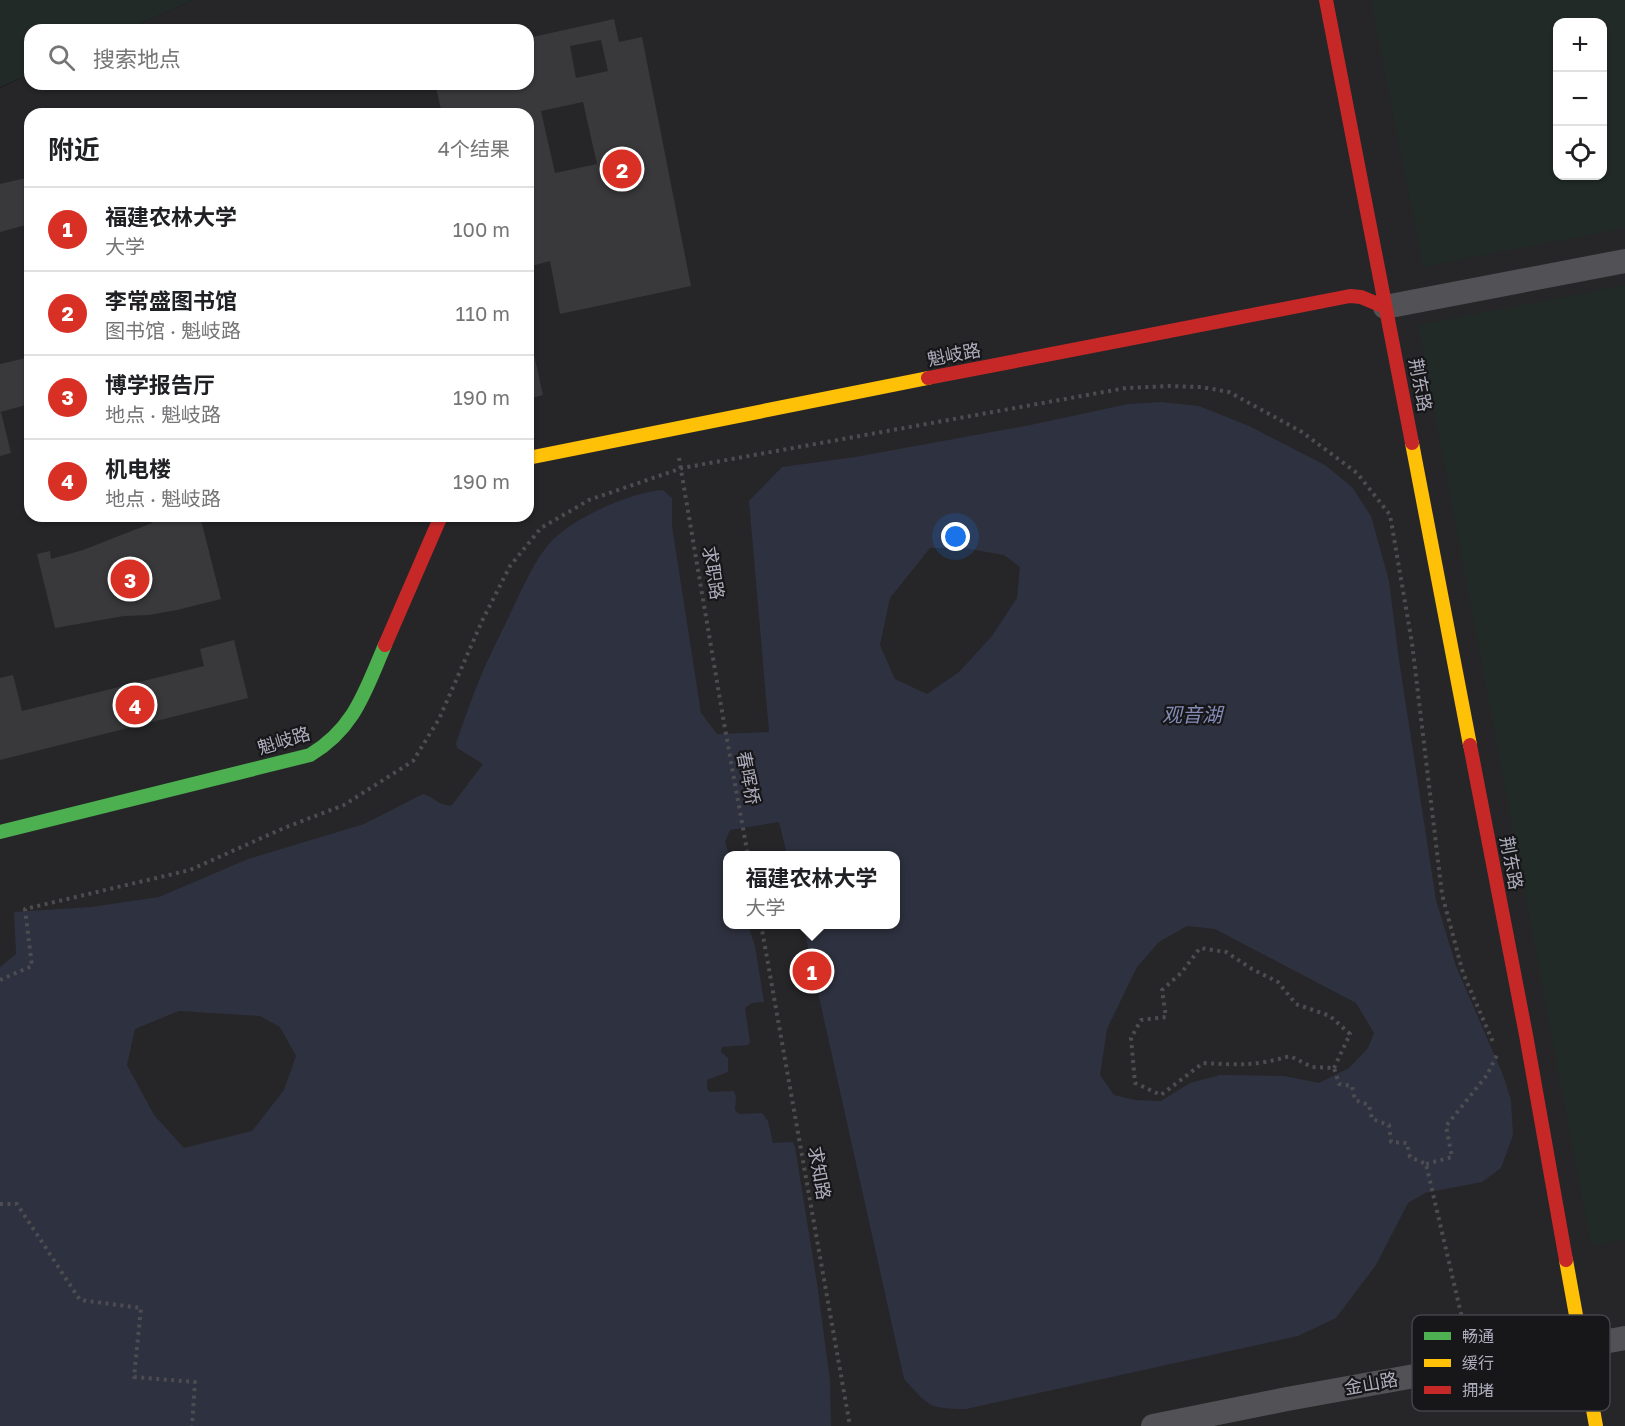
<!DOCTYPE html>
<html lang="zh">
<meta charset="utf-8">
<style>
:root{--surface:#fff;--page:#f2f2f2;--text:#202124;--muted:#757577;--line:#e0e0e0;--accent:#d93025}
body{margin:0;font-family:"Golos Text","Noto Sans SC",sans-serif;background:var(--page);color:var(--text)}
.controls{position:absolute;right:18px;top:18px;display:grid;overflow:hidden;border-radius:12px;box-shadow:0 2px 4px #0004}
.controls button{width:54px;height:54px;display:grid;place-items:center;padding:0;border:0;border-bottom:2px solid var(--line);background:var(--surface);color:var(--text);font:30px sans-serif}
.you{position:absolute;left:956px;top:537px;width:21px;height:21px;margin:-15px;border:4px solid #fff;border-radius:50%;background:#1a73e8;box-shadow:0 0 0 9px #1a73e833}
.badge{display:grid;place-items:center;width:39px;height:39px;border-radius:50%;background:var(--accent);color:#fff;font-size:20px;font-weight:700}
.pin{position:absolute;translate:-50% -50%;border:3px solid #fff;box-shadow:0 2px 6px #0006}
.popup{position:absolute;left:723px;top:851px;width:177px;height:78px;box-sizing:border-box;display:grid;place-content:center;border-radius:12px;background:var(--surface);filter:drop-shadow(0 2px 4px #0005);font-size:20px;white-space:nowrap;color:var(--muted)}
.popup b{font-size:22px;color:var(--text)}
.popup::after{content:'';position:absolute;left:50%;top:100%;margin-left:-12px;border:12px solid transparent;border-top-color:var(--surface)}
.list{margin:0;padding:0;list-style:none}
h2{display:flex;justify-content:space-between;align-items:center;height:78px;margin:0;padding:0 24px;font-size:26px}
h2 small{font-size:20px;font-weight:400;color:var(--muted)}
.list li{display:grid;grid-template-columns:39px 1fr auto;gap:18px;align-items:center;box-sizing:border-box;height:84px;padding:0 24px;border-top:2px solid var(--line)}
.list b{display:block;font-size:22px;white-space:nowrap}
.list p{margin:0;font-size:20px;white-space:nowrap;color:var(--muted)}
.list em{font-size:20px;font-style:normal;color:var(--muted)}
.icon{flex:none;width:33px;height:33px;fill:none;stroke:currentColor;stroke-width:2;stroke-linecap:round;stroke-linejoin:round}
.map{position:relative;flex:none;width:1625px;height:1426px;overflow:hidden}
.search{position:absolute;background:var(--surface);box-shadow:0 2px 4px #0004;left:24px;top:24px;width:510px;height:66px;display:flex;align-items:center;gap:15px;box-sizing:border-box;padding:0 21px;border-radius:18px;color:var(--muted);font-size:22px}
.panel{position:absolute;background:var(--surface);box-shadow:0 2px 4px #0004;left:24px;top:108px;width:510px;height:414px;border-radius:18px}
.map>svg:first-child{display:block}
</style>
<div class="map">
<svg width="1625" height="1426" viewBox="0 0 1625 1426">
<rect width="100%" height="100%" fill="#1c1c1c"/>
<!-- built -->
<path fill="#262628" fill-rule="evenodd" d="M193 0H1625V1426H0V88L30 74V84H528V30H126ZM1558 22H1602V176H1558ZM30 114H528V516H30ZM728 856H896V924H728Z"/>
<!-- green -->
<path fill="#212a26" fill-rule="evenodd" d="M0 0H193L126 30H30V74L0 87Z
M1379 0H1625V228L1423 267 1371 1ZM1602 22V176H1558V22Z
M1625 285V1240L1591 1246 1418 325Z"/>
<!-- water -->
<path fill="#2e313f" fill-rule="evenodd" d="M1161 402 1199 406 1249 426 1325 465 1352 487 1371 516 1389 581 1399 660 1436 900 1456 966 1503 1075 1511 1100 1513 1135 1501 1168 1482 1182 1425 1193 1408 1203 1376 1265 1336 1318 1298 1336 966 1409C928 1409 929 1406 904 1379L803 925 896 924V856L787 855 779 822 730 830 725 842 729 855 728 924 748 925 755 946 764 1002 752 1003 745 1008 750 1042 748 1045 722 1047 721 1052 728 1058V1072L707 1080V1089L710 1092 734 1091 736 1097 735 1110 739 1114 762 1113 768 1121 773 1143 793 1142 795 1147 817 1283 830 1380 831 1426H0V967L16 954 14 912 91 907 159 897 248 859 364 824 423 794C434 796 438 807 452 805L483 764 457 748 456 743C463 723 470 703 478 683 488 658 501 633 513 608 522 589 535 560 549 544 570 519 630 492 663 490L672 498V526L701 713 717 734 769 732 749 501 782 467 855 457 1030 425 1128 404ZM930 548H964L1004 555 1020 567 1017 598 992 636 959 672 927 694 895 679 880 645 890 598ZM1187 926 1215 929 1356 1003 1374 1033 1368 1048 1349 1068 1319 1083 1284 1076 1220 1075 1190 1083 1161 1101 1135 1100 1114 1095 1100 1075 1107 1029 1137 967 1159 942ZM179 1011 260 1016 280 1027 296 1056 284 1090 252 1131 184 1148 154 1115 127 1065 135 1029Z"/>
<!-- building -->
<path fill="#39393b" fill-rule="evenodd" d="M614 19 619 42 642 37 691 286 560 314 550 261 528 267V114L423 113 441 109 435 84H528V38ZM601 40 608 71 576 78 570 46ZM583 102 597 164 555 173 541 111Z
M30 177V224L0 232V184Z
M528 328 543 395 528 399Z
M30 357V404L0 412V364Z
M1 412 11 453 0 456V413Z
M150 516H200L221 599 177 610 149 615 124 616 55 628 37 554 50 551 51 559 83 550 152 523Z
M234 640 248 698 0 760V678L13 675 22 711 204 666 200 649Z"/>
<g fill="none" stroke-linecap="round" stroke-linejoin="round">
<!-- path -->
<path stroke="#4d4c51" stroke-width="4" stroke-dasharray="3 4.5" stroke-linecap="butt" d="M679 458 724 723 748 856
M761 924 850 1426
M0 980 32 966 25 909 190 870 284 828 344 805 413 761 439 719 483 619 510 566 541 528 589 500 682 468 1126 388 1170 386 1201 387 1229 392 1302 432 1357 473 1390 515 1412 643 1442 894 1463 973 1493 1042
M1334 1068 1350 1034 1330 1016 1296 1004 1278 982 1252 969 1226 952 1200 948 1182 972 1162 990 1166 1017 1141 1020 1131 1038 1135 1083 1161 1095 1203 1063C1239 1065 1256 1066 1290 1056L1312 1067 1334 1068 1339 1084 1352 1086 1355 1100 1369 1105 1372 1119 1389 1125 1391 1142 1407 1143 1410 1157 1426 1164 1467 1339
M1426 1164 1452 1157 1446 1126 1487 1075 1497 1055
M0 1204H17L80 1300 141 1308 134 1377 195 1382 192 1426"/>
<!-- street -->
<path stroke="#525256" stroke-width="24" d="M1385 307 1625 261
M1153 1426 1287 1399 1625 1338"/>
<!-- fast -->
<path stroke="#4caf50" stroke-width="14" d="M0 832 310 755C355 728 365 691 385 645"/>
<!-- slow -->
<path stroke="#ffc107" stroke-width="14" d="M1412 443 1470 745
M528 458 928 378
M1566 1260 1596 1426"/>
<!-- jam -->
<path stroke="#c62828" stroke-width="14" d="M1326 0 1412 443
M928 378 1350 296 1361 297 1385 307
M385 645 441 516
M1470 745 1526 1035 1566 1260"/>
</g>
<g text-anchor="middle" stroke-width="4.5" stroke-linejoin="round" paint-order="stroke">
<!-- street labels -->
<g font-size="18" fill="#aeadbd" stroke="#171618">
<text transform="translate(954 355) rotate(-11)" y="6">魁岐路</text>
<text transform="translate(1420 385) rotate(79)" y="6">荆东路</text>
<text transform="translate(713 573) rotate(81)" y="6">求职路</text>
<text transform="translate(284 741) rotate(-17)" y="6">魁岐路</text>
<text transform="translate(748 778) rotate(79)" y="6">春晖桥</text>
<text transform="translate(1511 863) rotate(79)" y="6">荆东路</text>
<text transform="translate(819 1173) rotate(80)" y="6">求知路</text>
<text transform="translate(1371 1384) rotate(-10)" y="6">金山路</text>
</g>
<!-- water labels -->
<g font-size="20" font-style="italic" fill="#848bb7" stroke="#171618">
<text x="1192" y="722">观音湖</text>
</g>
</g>
<!-- legend -->
<rect x="1412" y="1315" width="198" height="96" rx="9" fill="#171618" stroke="#44434a" stroke-width="1.5"/>
<rect x="1424" y="1332" width="27" height="8" fill="#4caf50"/>
<rect x="1424" y="1359" width="27" height="8" fill="#ffc107"/>
<rect x="1424" y="1386" width="27" height="8" fill="#c62828"/>
<g font-size="16" fill="#aeadbd">
<text x="1462" y="1342">畅通</text>
<text x="1462" y="1369">缓行</text>
<text x="1462" y="1396">拥堵</text>
</g>
</svg>
<div class="controls">
<button>+</button>
<button>−</button>
<button><svg class="icon" aria-label="locate" viewBox="0 0 24 24"><circle cx="12" cy="12" r="6"/><path d="M12 2v4M12 18v4M2 12h4M18 12h4"/></svg></button>
</div>
<div class="you"></div>
<div class="pin badge" style="left:812px;top:971px">1</div>
<div class="popup"><b>福建农林大学</b>大学</div>
<div class="pin badge" style="left:622px;top:169px">2</div>
<div class="pin badge" style="left:130px;top:579px">3</div>
<div class="pin badge" style="left:135px;top:705px">4</div>
<div class="search"><svg class="icon" aria-label="search" viewBox="0 0 24 24"><circle cx="10" cy="10" r="6"/><path d="M15 15l6 6"/></svg>搜索地点</div>
<section class="panel">
<h2>附近<small>4个结果</small></h2>
<ul class="list">
<li><span class="badge">1</span><div><b>福建农林大学</b><p>大学</p></div><em>100 m</em></li>
<li><span class="badge">2</span><div><b>李常盛图书馆</b><p>图书馆 · 魁岐路</p></div><em>110 m</em></li>
<li><span class="badge">3</span><div><b>博学报告厅</b><p>地点 · 魁岐路</p></div><em>190 m</em></li>
<li><span class="badge">4</span><div><b>机电楼</b><p>地点 · 魁岐路</p></div><em>190 m</em></li>
</ul>
</section>
</div>
